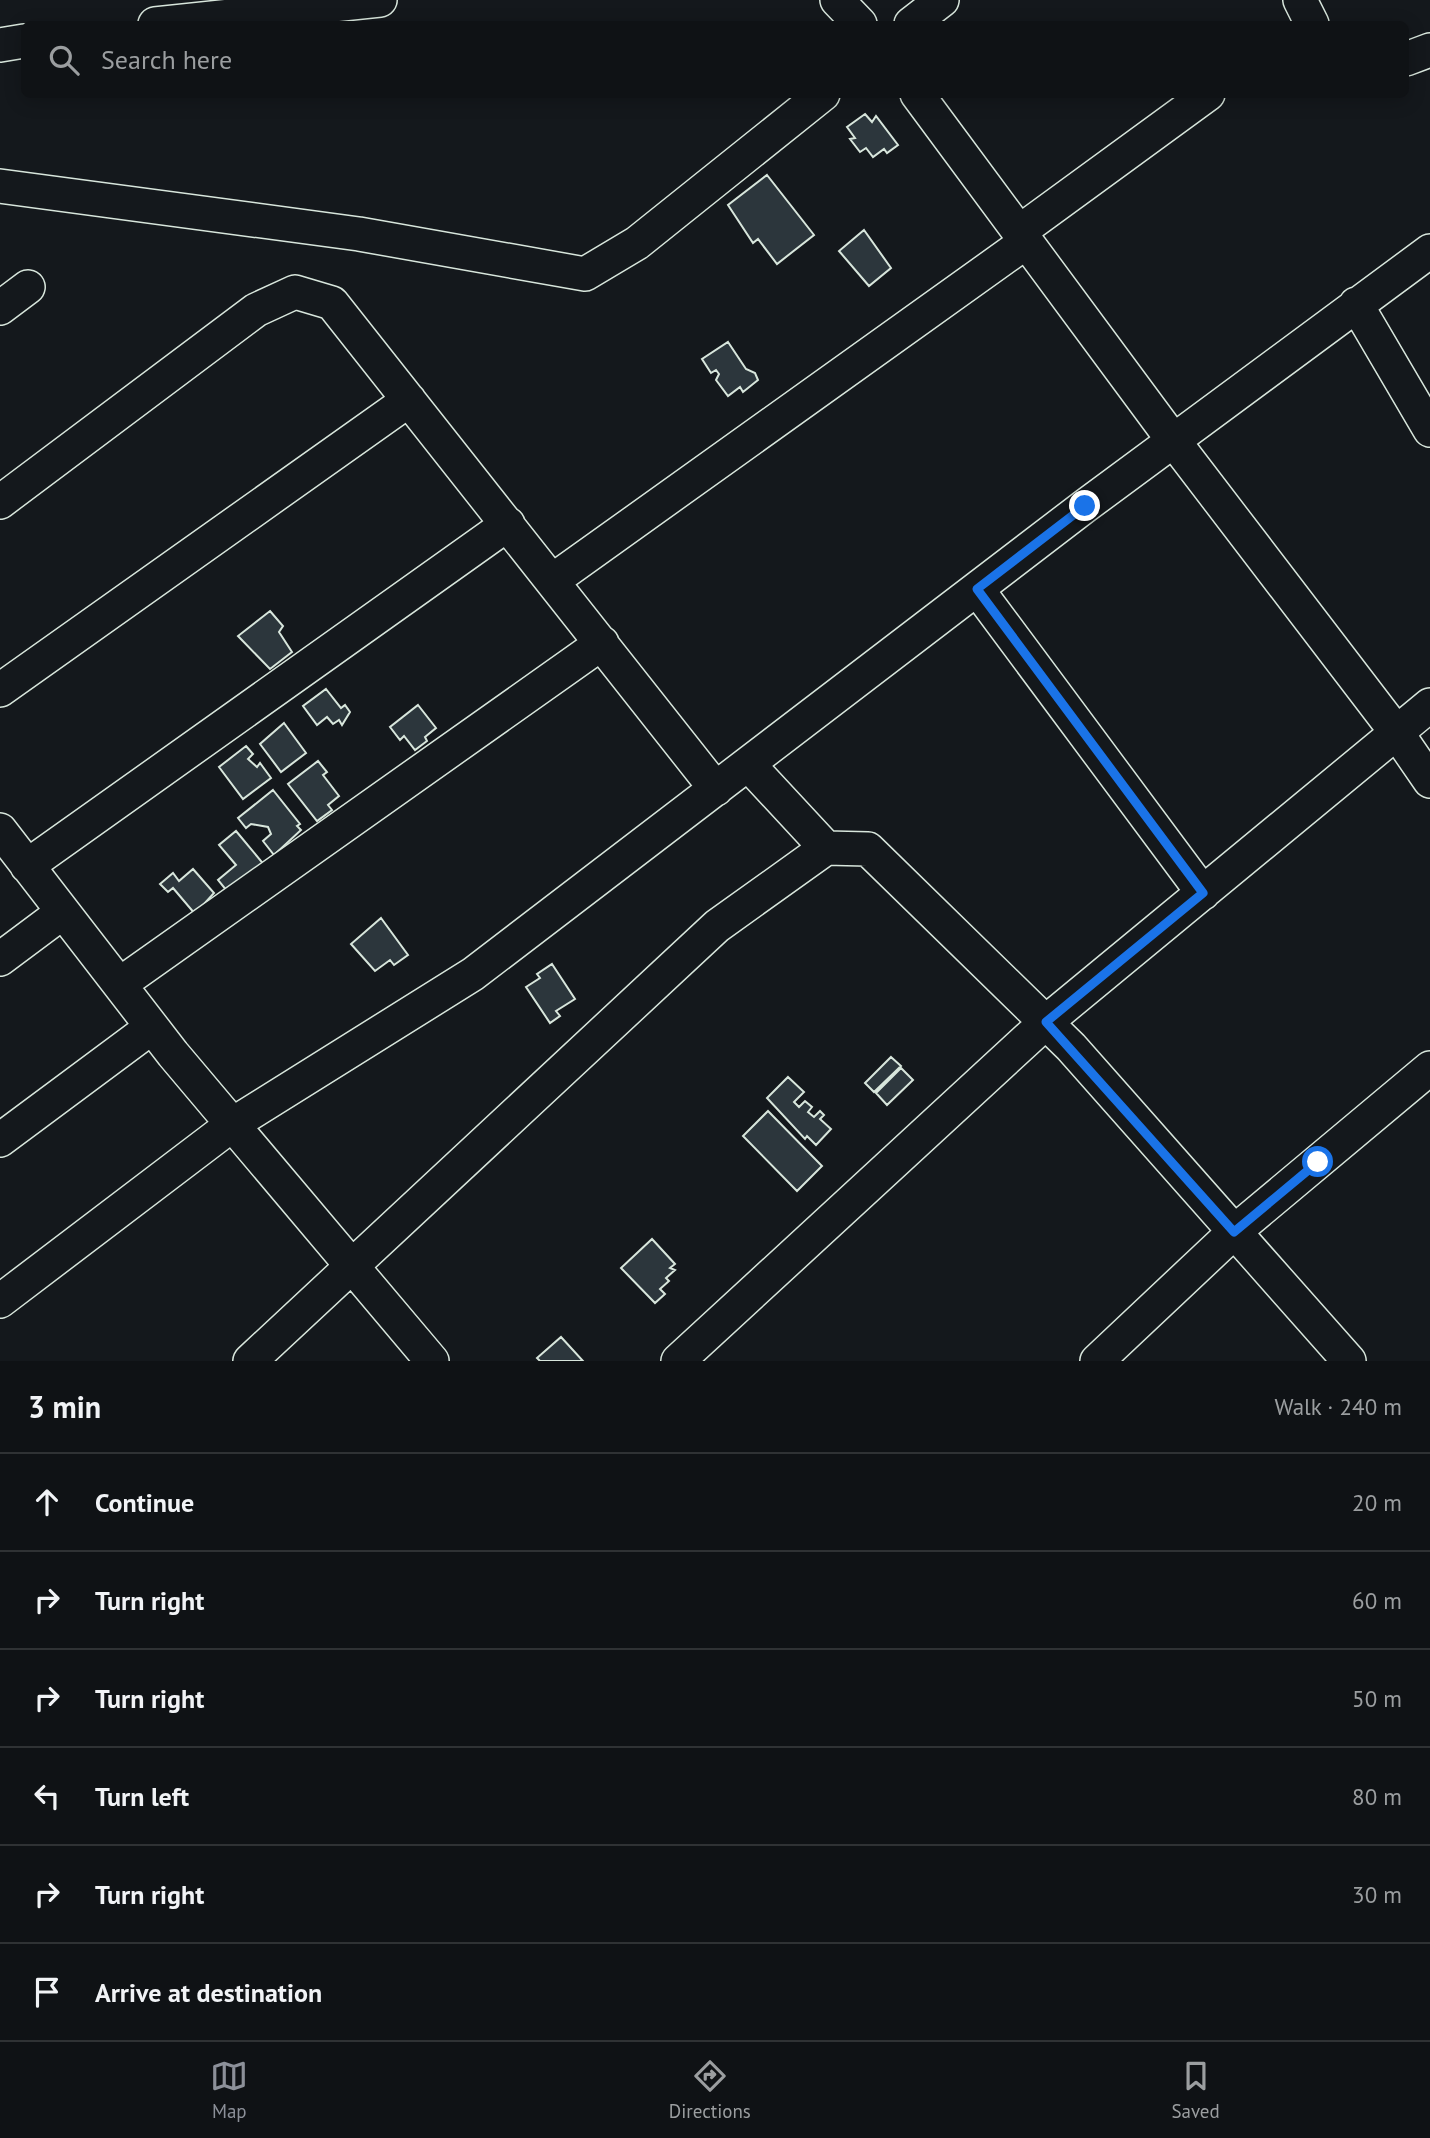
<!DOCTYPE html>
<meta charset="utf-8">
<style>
:root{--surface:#0f1215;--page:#181b1e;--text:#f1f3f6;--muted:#9b9ea0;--line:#2f3234;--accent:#8c9099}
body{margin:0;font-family:"PT Sans",sans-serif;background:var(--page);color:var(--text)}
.stop{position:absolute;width:21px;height:21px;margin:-16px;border:5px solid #1a73e8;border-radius:50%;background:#fff}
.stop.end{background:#1a73e8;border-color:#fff;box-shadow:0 2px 7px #0008}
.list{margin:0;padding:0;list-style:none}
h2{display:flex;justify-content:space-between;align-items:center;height:91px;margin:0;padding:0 28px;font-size:30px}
h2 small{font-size:23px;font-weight:400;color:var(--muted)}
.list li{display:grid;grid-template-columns:46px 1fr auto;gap:21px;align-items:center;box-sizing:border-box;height:98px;padding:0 28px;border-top:2px solid var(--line)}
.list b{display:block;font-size:26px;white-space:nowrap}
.list em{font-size:23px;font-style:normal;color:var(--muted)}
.icon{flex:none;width:38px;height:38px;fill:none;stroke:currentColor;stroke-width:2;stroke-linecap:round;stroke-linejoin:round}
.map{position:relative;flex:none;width:1430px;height:1361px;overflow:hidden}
.search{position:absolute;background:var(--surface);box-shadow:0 4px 18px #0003;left:21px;right:21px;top:21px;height:77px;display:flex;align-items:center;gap:18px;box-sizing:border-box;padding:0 24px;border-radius:10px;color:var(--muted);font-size:26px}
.sheet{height:679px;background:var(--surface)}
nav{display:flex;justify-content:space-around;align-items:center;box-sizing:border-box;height:98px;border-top:2px solid var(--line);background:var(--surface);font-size:19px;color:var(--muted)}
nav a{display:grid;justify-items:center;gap:4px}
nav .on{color:var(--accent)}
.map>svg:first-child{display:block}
</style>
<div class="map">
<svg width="1430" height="1361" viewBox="0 0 1430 1361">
<rect width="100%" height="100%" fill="#14181c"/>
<!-- building -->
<path fill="#2c363c" stroke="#d8e6dc" stroke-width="2" d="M865 114 872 122 876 116 898 145 887 153 884 149 873 157 866 148 860 152 850 139 855 138 847 127Z
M767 175 814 235 777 264 758 239 753 243 728 205Z
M864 230 891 268 869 286 839 251Z
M728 342 746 369 755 373 758 380 743 392 740 387 728 396 716 380 719 374 716 370 711 373 702 359Z
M270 611 283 626 279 632 292 652 270 669 238 636Z
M326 689 341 708 345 705 350 712 342 725 339 720 333 724 327 717 317 725 303 706Z
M418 705 436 728 425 737 427 741 415 750 404 736 400 740 390 727Z
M284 723 306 753 281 772 260 744Z
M246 746 253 754 248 759 257 767 260 763 271 778 243 799 219 767Z
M318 761 327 772 323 775 339 796 328 805 332 810 317 821 288 784Z
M273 790 300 824 297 826 301 830 274 855 263 841 271 834 268 827 251 824 246 828 238 818Z
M236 831 266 867 231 896 218 880 236 865 219 845Z
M193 869 214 893 195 914 173 888 168 892 160 884 173 873 179 881Z
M381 918 408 955 394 965 390 960 375 971 351 944Z
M552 964 575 999 556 1011 560 1016 550 1023 526 987 540 978 537 974Z
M891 1057 901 1066 874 1092 865 1083Z
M901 1068 913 1080 887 1105 876 1093Z
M788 1077 804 1092 794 1102 799 1107 805 1101 812 1107 808 1112 814 1117 820 1111 824 1115 820 1119 831 1129 816 1145 807 1136 805 1139 767 1098Z
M768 1111 822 1166 797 1191 743 1136Z
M652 1239 675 1264 670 1268 675 1270 666 1278 669 1281 660 1289 665 1294 655 1303 621 1268Z
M561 1337 583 1361H540L537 1358Z"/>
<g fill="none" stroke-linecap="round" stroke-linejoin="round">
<!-- minor casing -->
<g stroke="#d8e6dc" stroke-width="36">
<path id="minor" d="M837 0 860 24
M1300 0 1312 24
M155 24 380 0
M911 24 942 0
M0 45 24 41
M1406 59 1430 50
M917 94 1173 440 1397 733 1430 781
M0 186 359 234 585 274 637 243 823 94
M1019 232 1208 94
M1356 304 1430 430
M0 308 28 287
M0 502 256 310 295 292 332 303 716 789
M552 581 1026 242
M977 589 1203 893
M0 690 409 400
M748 764 826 848
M0 830 173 1054 432 1361
M27 866 508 524
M0 959 63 912
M120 984 602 643
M0 1140 152 1027
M0 1301 233 1124 473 974 1085 506 1430 251
M250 1361 717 926 826 848 868 849 1071 1047 1349 1361
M678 1361 1046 1022 1430 705
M1097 1361 1234 1232 1430 1068"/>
</g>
<!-- minor -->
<use href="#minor" stroke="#14181c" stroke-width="33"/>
</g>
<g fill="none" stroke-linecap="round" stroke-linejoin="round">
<!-- route -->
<path stroke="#1a73e8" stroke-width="9" d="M1085 506 977 589 1203 893 1046 1022 1234 1232 1318 1162"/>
</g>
</svg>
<div class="stop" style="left:1318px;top:1162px"></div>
<div class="stop end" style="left:1085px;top:506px"></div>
<div class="search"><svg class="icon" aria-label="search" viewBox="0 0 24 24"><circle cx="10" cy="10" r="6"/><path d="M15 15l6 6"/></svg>Search here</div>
</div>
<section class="sheet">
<h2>3 min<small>Walk · 240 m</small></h2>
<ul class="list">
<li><svg class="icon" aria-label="ahead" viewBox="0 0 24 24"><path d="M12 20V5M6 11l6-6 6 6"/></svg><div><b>Continue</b></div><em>20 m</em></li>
<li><svg class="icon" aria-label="right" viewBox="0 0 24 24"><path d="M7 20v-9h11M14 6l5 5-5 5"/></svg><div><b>Turn right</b></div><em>60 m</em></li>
<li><svg class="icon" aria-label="right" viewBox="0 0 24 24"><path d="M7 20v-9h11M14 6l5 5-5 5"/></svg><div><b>Turn right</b></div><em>50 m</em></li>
<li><svg class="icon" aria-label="left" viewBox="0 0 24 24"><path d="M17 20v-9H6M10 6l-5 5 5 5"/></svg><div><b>Turn left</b></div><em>80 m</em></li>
<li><svg class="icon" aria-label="right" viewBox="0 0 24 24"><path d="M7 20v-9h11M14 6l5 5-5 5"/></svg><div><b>Turn right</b></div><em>30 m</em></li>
<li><svg class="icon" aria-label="arrive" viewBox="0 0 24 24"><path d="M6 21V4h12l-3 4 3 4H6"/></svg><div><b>Arrive at destination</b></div></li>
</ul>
</section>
<nav>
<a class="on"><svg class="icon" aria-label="map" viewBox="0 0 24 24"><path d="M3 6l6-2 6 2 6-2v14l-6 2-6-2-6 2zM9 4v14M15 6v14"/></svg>Map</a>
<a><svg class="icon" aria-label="directions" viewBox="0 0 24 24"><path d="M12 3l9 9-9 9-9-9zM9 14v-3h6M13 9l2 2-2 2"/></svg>Directions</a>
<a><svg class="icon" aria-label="saved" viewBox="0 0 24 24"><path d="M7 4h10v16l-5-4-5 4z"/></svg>Saved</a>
</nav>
